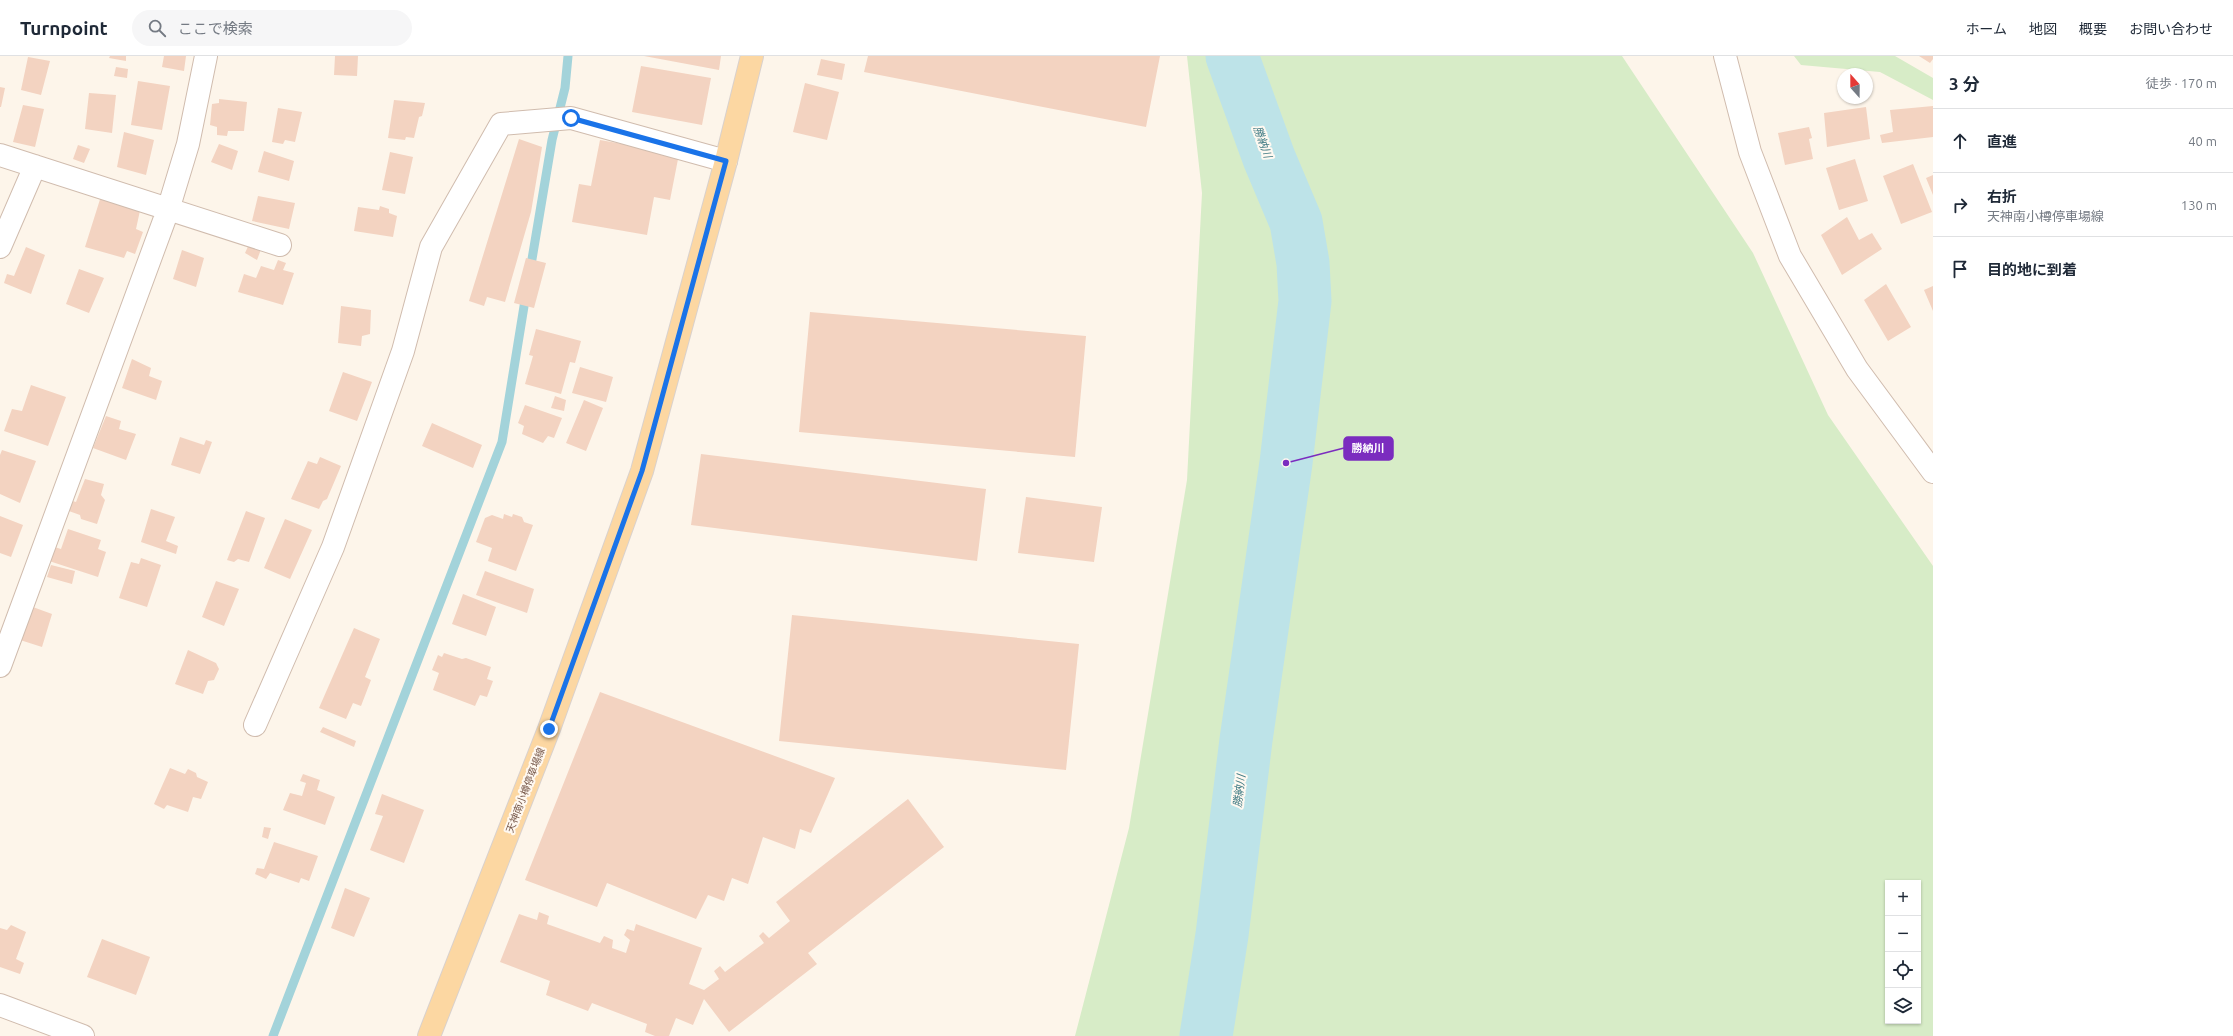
<!DOCTYPE html>
<html lang="ja">
<meta charset="utf-8">
<style>
:root{--surface:#fff;--page:#f6f6f7;--text:#1f2937;--muted:#747a83;--line:#e0e1e3}
body{margin:0;font-family:Ubuntu,"Noto Sans JP",sans-serif;background:var(--page);color:var(--text)}
.controls{position:absolute;right:12px;bottom:12px;display:grid;overflow:hidden;border-radius:0px;box-shadow:0 1px 3px #0004}
.controls button{width:36px;height:36px;display:grid;place-items:center;padding:0;border:0;border-bottom:1px solid var(--line);background:var(--surface);color:var(--text);font:20px sans-serif}
.compass{position:absolute;left:1837px;top:12px;width:36px;height:36px;border-radius:50%;background:var(--surface);box-shadow:0 1px 3px #0004;rotate:339deg}
.stop{position:absolute;width:12px;height:12px;margin:-9px;border:3px solid #1a73e8;border-radius:50%;background:#fff}
.stop.end{background:#1a73e8;border-color:#fff;box-shadow:0 1px 4px #0008}
.list{margin:0;padding:0;list-style:none}
h2{display:flex;justify-content:space-between;align-items:center;height:52px;margin:0;padding:0 16px;font-size:17px}
h2 small{font-size:13px;font-weight:400;color:var(--muted)}
.list li{display:grid;grid-template-columns:26px 1fr auto;gap:12px;align-items:center;box-sizing:border-box;height:64px;padding:0 16px;border-top:1px solid var(--line)}
.list b{display:block;font-size:15px;white-space:nowrap}
.list p{margin:0;font-size:13px;white-space:nowrap;color:var(--muted)}
.list em{font-size:13px;font-style:normal;color:var(--muted)}
.icon{flex:none;width:22px;height:22px;fill:none;stroke:currentColor;stroke-width:2;stroke-linecap:round;stroke-linejoin:round}
.map{position:relative;flex:none;width:1933px;height:980px;overflow:hidden}
header{display:flex;align-items:center;gap:24px;box-sizing:border-box;height:56px;padding:0 20px;background:var(--surface);border-bottom:1px solid var(--line)}
header strong{font-size:19px}
nav{display:flex;gap:22px;margin-inline-start:auto;font-size:14px}
.search{width:280px;height:36px;background:var(--page);display:flex;align-items:center;gap:10px;box-sizing:border-box;padding:0 14px;border-radius:22px;color:var(--muted);font-size:15px}
main{display:flex}
aside{flex:1;background:var(--surface)}
.map>svg:first-child{display:block}
</style>
<header>
<strong>Turnpoint</strong>
<div class="search"><svg class="icon" aria-label="search" viewBox="0 0 24 24"><circle cx="10" cy="10" r="6"/><path d="M15 15l6 6"/></svg>ここで検索</div>
<nav><a>ホーム</a><a>地図</a><a>概要</a><a>お問い合わせ</a></nav>
</header>
<main>
<div class="map">
<svg width="1933" height="980" viewBox="0 0 1933 980">
<rect width="100%" height="100%" fill="#fdf5ea"/>
<!-- green -->
<path fill="#d7ecc7" fill-rule="evenodd" d="M1187 0H1622L1753 197 1828 359 1933 510V980H1075L1129 772 1187 424 1202 137ZM1888 827H1918V965H1888Z
M1794 0H1895L1933 22V44L1880 16 1801 9Z"/>
<g fill="none" stroke-linecap="round" stroke-linejoin="round">
<!-- stream -->
<path stroke="#a3d3da" stroke-width="9" d="M530 215 552 84 565 32 568 0
M273 980 502 386 526 238"/>
<!-- river -->
<path stroke="#bde3e8" stroke-width="53" d="M1206 980 1222 879 1246 684 1286 407 1305 245 1303 207 1296 166 1269 102 1232 0"/>
</g>
<!-- building -->
<path fill="#f3d3c1" d="M110 0H126V5L109 2Z
M164 0H186L184 15 162 11Z
M335 0H358L357 20 334 19Z
M644 0H721L719 14Z
M868 0H1160L1146 71 864 16Z
M1919 0H1933V3L1930 7Z
M28 1 50 5 41 39 21 34Z
M821 3 845 8 842 24 817 19Z
M641 10 711 22 702 69 632 56Z
M116 11 128 13 127 22 114 20Z
M138 25 170 30 162 74 131 69Z
M805 27 839 36 827 84 793 76Z
M0 31 5 32 1 51H0Z
M89 37 116 39 112 77 85 73Z
M219 43 247 46 244 75H228L227 80 217 79V71L210 69 212 48 219 47Z
M394 44 425 47 422 60 419 61 414 82 406 81 405 84 388 82Z
M23 49 44 53 35 91 13 86Z
M1933 50V81L1882 87 1880 79 1893 76 1890 54Z
M1866 51 1870 83 1827 91 1824 57Z
M278 52 302 56 295 86 285 84 283 88 272 86Z
M1809 71 1812 82 1809 83 1813 103 1785 109 1778 77Z
M124 76 154 84 146 119 117 111Z
M519 83 542 91 531 156 505 246 487 241 484 250 469 245Z
M600 84 679 98 670 144 654 141 647 179 572 166 579 128 591 130Z
M219 88 238 95 232 114 211 106Z
M78 89 90 93 84 107 73 103Z
M264 95 294 105 289 125 258 116Z
M390 96 413 101 405 138 382 134Z
M1855 103 1868 145 1839 154 1826 112Z
M1913 108 1932 156 1901 168 1883 120Z
M1933 119V139L1926 122Z
M102 137 141 150 136 173 143 176 135 198 127 195 124 202 85 191Z
M258 140 295 147 289 173 252 165Z
M380 150 389 153V157L397 160 393 181 354 175 358 151 379 154Z
M1847 161 1859 184 1872 177 1882 193 1842 219 1821 179Z
M251 184 263 188 257 204 245 197Z
M26 191 45 199 31 238 4 227 7 218 14 220Z
M182 194 204 202 196 231 173 223Z
M526 202 546 207 534 252 514 247Z
M278 204 286 207 283 214 294 217 283 249 238 236 244 218 256 222 261 210 274 214Z
M79 213 104 222 89 257 66 248Z
M1886 228 1911 271 1888 285 1864 244Z
M1933 230V255L1924 234Z
M341 250 371 254 370 278 362 280 361 290 338 287Z
M810 256 1086 280 1075 401 799 376Z
M536 273 581 285 575 307 570 306 561 338 525 328 533 300 529 299Z
M132 303 151 312 149 320 162 325 156 344 122 332Z
M580 311 613 321 606 346 572 337Z
M343 316 372 326 357 365 329 355Z
M31 329 66 341 48 390 4 375 12 353 22 355Z
M555 340 566 344 564 355 551 352Z
M584 344 603 352 586 395 566 387Z
M525 349 562 362 554 382 548 380 543 387 522 378 524 370 518 367Z
M106 360 121 365 119 373 136 378 126 404 93 392Z
M432 367 482 389 473 412 422 390Z
M180 381 204 389 206 384 212 386 200 418 171 409Z
M2 394 36 405 20 447 0 438V399Z
M701 398 986 433 977 505 691 469Z
M320 401 341 410 327 443 323 445 319 453 291 443 308 405 317 408Z
M85 423 104 428 101 439 105 444 97 468 81 463 80 459 66 454 69 444 76 446Z
M1026 441 1102 451 1094 506 1018 497Z
M151 453 175 461 166 485 178 490 176 498 141 486Z
M246 455 265 462 249 506 238 503 234 506 227 504Z
M504 458 512 461 513 458 522 461 524 466 533 469 516 515 488 505 492 492 476 486 485 462 492 459 503 463Z
M0 460 23 469 11 501 0 497Z
M285 463 312 474 290 523 264 512Z
M68 473 101 484 98 493 106 496 98 521 43 503 48 489 61 493Z
M141 502 161 509 147 551 119 542 131 506 139 508Z
M51 509 75 515 72 528 47 521Z
M485 515 534 533 527 557 476 539Z
M216 525 239 533 224 570 202 561Z
M463 538 496 551 486 580 452 568Z
M30 550 52 558 42 591 17 583Z
M792 559 1079 588 1066 714 779 685Z
M354 572 380 583 365 621 371 624 361 650 353 647 346 663 319 652Z
M188 594 216 607 219 613 214 624 208 625 203 638 175 628Z
M444 597 462 603 466 602 491 611 487 623 493 625 487 641 480 639 475 650 433 634 439 617 432 614 438 599 442 601Z
M600 636 835 722 811 777 800 773 795 793 763 781 748 828 732 822 724 845 708 839 696 863 607 827 597 851 525 824Z
M323 671 356 685 354 691 320 676Z
M170 712 185 718 188 713 196 717 197 721 208 726 201 743 193 741 188 756 167 749 164 753 154 748Z
M303 718 320 724 317 734 335 741 325 769 283 754 290 737 302 740 306 727 300 725Z
M382 738 424 754 404 807 370 794 383 760 375 758Z
M908 743 944 791 808 897 817 908 729 976 704 943 693 969 676 962 669 980H655L645 976 647 968 592 947 588 955 546 939 550 925 500 906 519 858 537 864 539 856 549 860 547 868 600 887 604 880 613 884 612 892 626 897 630 884 624 879 627 873 634 875 636 868 702 892 689 928 704 934 719 923 714 915 720 910 725 916 764 887 759 880 763 876 769 882 790 865 776 846Z
M264 771 271 772 268 783 262 781Z
M274 786 318 800 309 825 301 822 299 827 270 817 266 823 255 818 257 812 264 813Z
M345 832 370 842 354 881 331 872Z
M11 869 26 876 16 903 24 907 20 918 0 911V872L7 874Z
M102 883 150 901 136 939 87 921Z"/>
<g fill="none" stroke-linecap="round" stroke-linejoin="round">
<!-- minor casing -->
<g stroke="#d0bcae" stroke-width="24">
<path id="minor" d="M1725 0 1750 96 1790 200 1857 313 1933 416
M0 99 280 189
M0 191 35 110
M0 610 168 154 188 88 206 0
M255 669 333 491 403 295 431 191 501 68 571 62 726 105
M0 949 83 980"/>
</g>
<!-- major casing -->
<g stroke="#d9d1cd" stroke-width="24">
<path id="major" d="M429 980 549 673 642 415 726 105 752 0"/>
</g>
<!-- minor -->
<use href="#minor" stroke="#fff" stroke-width="22"/>
<!-- major -->
<use href="#major" stroke="#fcd7a2" stroke-width="22"/>
</g>
<g fill="none" stroke-linecap="round" stroke-linejoin="round">
<!-- route -->
<path stroke="#1a73e8" stroke-width="5" d="M549 673 642 415 726 105 571 62"/>
</g>
<g text-anchor="middle" stroke-width="4" stroke-linejoin="round" paint-order="stroke">
<!-- street labels -->
<g font-size="10" fill="#795a4c" stroke="#fff9f1">
<text transform="translate(525 734) rotate(-69)" y="4">天神南小樽停車場線</text>
</g>
<!-- water labels -->
<g font-size="11" font-style="italic" fill="#427c85" stroke="#fff9f1">
<text transform="translate(1263 86) rotate(70)" y="4">勝納川</text>
<text transform="translate(1239 735) rotate(-83)" y="4">勝納川</text>
</g>
</g>
<!-- callouts -->
<path fill="none" stroke="#7b2cbf" stroke-width="1.5" d="M1286 407L1344 392"/>
<circle fill="#7b2cbf" stroke="#fff9f1" stroke-width="1.5" cx="1286" cy="407" r="4"/>
<rect fill="#7b2cbf" stroke="#7b2cbf" stroke-width="1.5" x="1344" y="381" width="49" height="23" rx="4"/>
<g font-size="11" text-anchor="middle" font-weight="bold" fill="#fff">
<text x="1368" y="396">勝納川</text>
</g>
</svg>
<div class="controls">
<button>+</button>
<button>−</button>
<button><svg class="icon" aria-label="locate" viewBox="0 0 24 24"><circle cx="12" cy="12" r="6"/><path d="M12 2v4M12 18v4M2 12h4M18 12h4"/></svg></button>
<button><svg class="icon" aria-label="layers" viewBox="0 0 24 24"><path d="M12 4l9 5-9 5-9-5zM3 14l9 5 9-5"/></svg></button>
</div>
<svg class="compass" viewBox="-18 -18 36 36"><path d="M0-13l5 13h-10z" fill="#e53935"/><path d="M0 13l5-13h-10z" fill="#747a83"/></svg>
<div class="stop" style="left:571px;top:62px"></div>
<div class="stop end" style="left:549px;top:673px"></div>
</div>
<aside>
<h2>3 分<small>徒歩 · 170 m</small></h2>
<ul class="list">
<li><svg class="icon" aria-label="ahead" viewBox="0 0 24 24"><path d="M12 20V5M6 11l6-6 6 6"/></svg><div><b>直進</b></div><em>40 m</em></li>
<li><svg class="icon" aria-label="right" viewBox="0 0 24 24"><path d="M7 20v-9h11M14 6l5 5-5 5"/></svg><div><b>右折</b><p>天神南小樽停車場線</p></div><em>130 m</em></li>
<li><svg class="icon" aria-label="arrive" viewBox="0 0 24 24"><path d="M6 21V4h12l-3 4 3 4H6"/></svg><div><b>目的地に到着</b></div></li>
</ul>
</aside>
</main>
